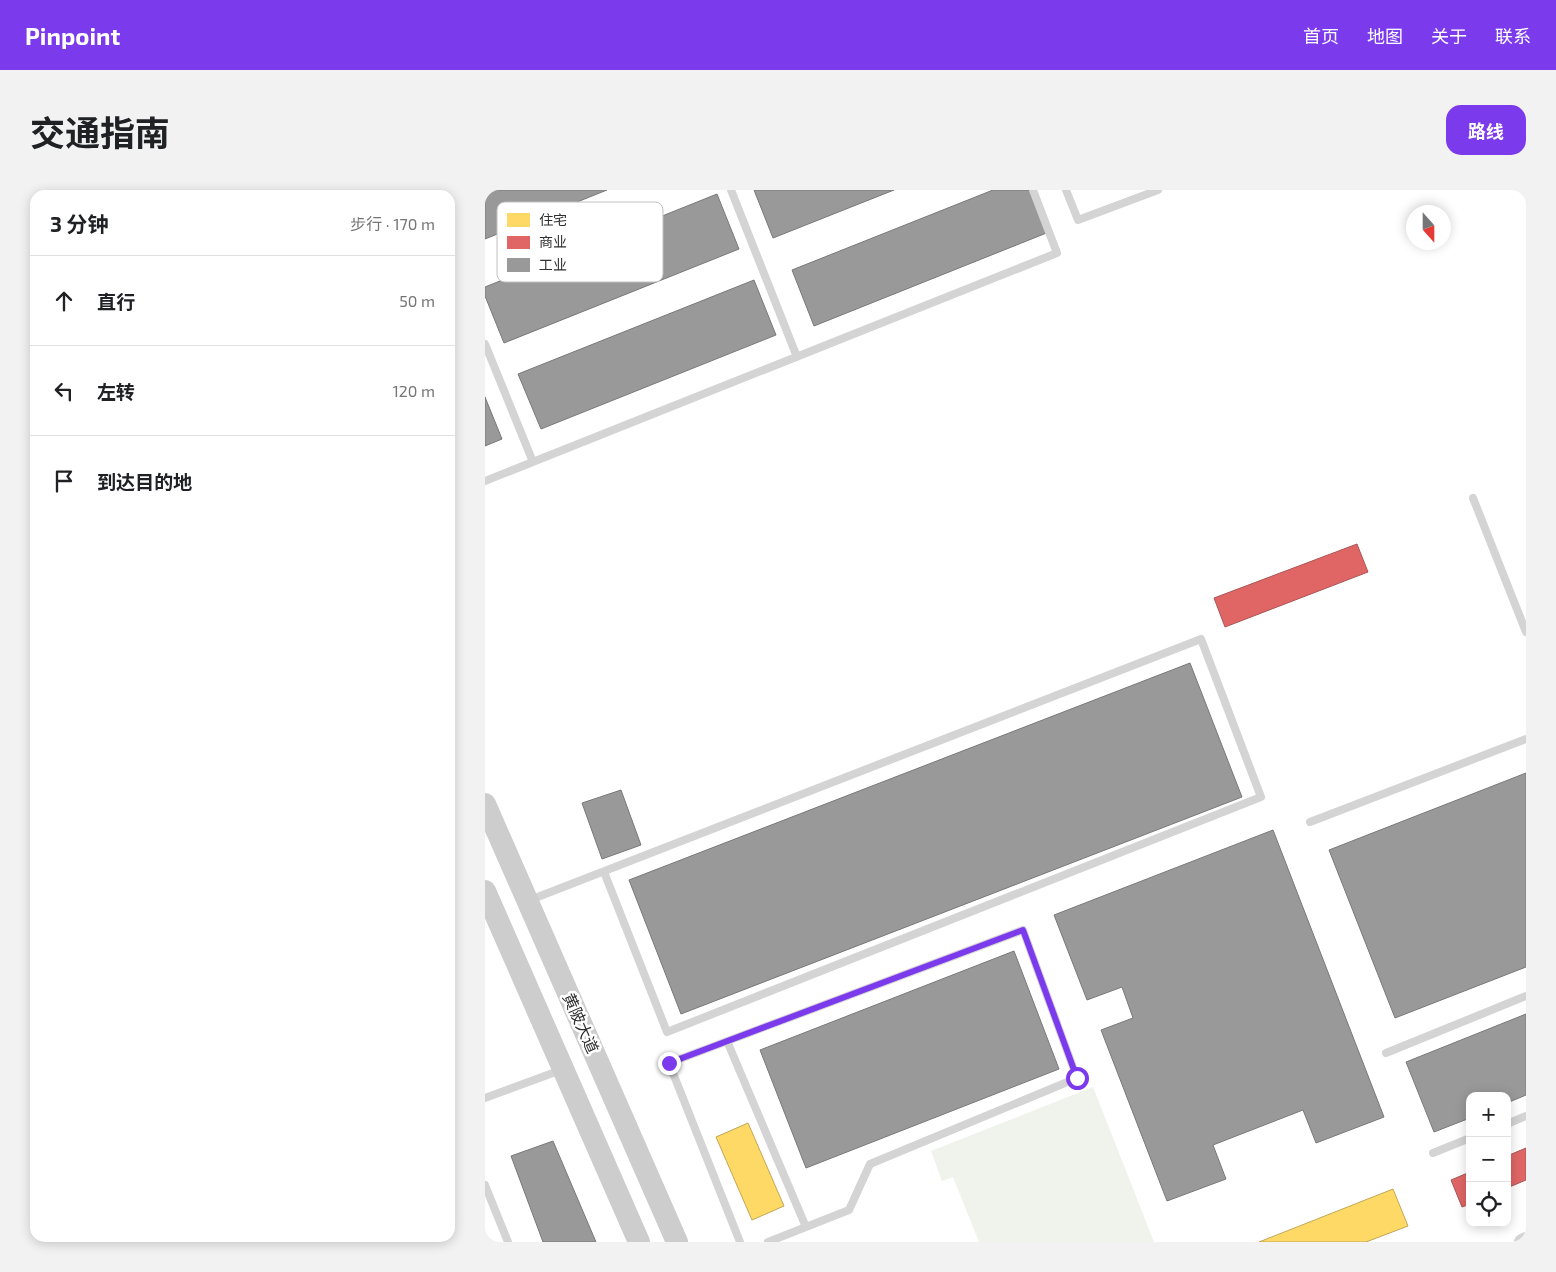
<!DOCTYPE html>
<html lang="zh">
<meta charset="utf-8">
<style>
:root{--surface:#fff;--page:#f2f2f2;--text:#202124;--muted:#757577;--line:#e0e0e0;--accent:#7c3aed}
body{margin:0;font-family:"Exo 2","Noto Sans SC",sans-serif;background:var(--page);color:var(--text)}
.controls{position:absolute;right:15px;bottom:15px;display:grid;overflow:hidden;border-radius:10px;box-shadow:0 2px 12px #0003}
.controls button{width:45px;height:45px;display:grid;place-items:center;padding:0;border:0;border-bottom:1px solid var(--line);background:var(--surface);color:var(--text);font:25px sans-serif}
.compass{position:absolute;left:921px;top:15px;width:45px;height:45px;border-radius:50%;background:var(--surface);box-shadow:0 2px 12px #0003;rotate:159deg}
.stop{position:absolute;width:15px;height:15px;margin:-11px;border:4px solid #7c3aed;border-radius:50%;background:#fff}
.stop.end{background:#7c3aed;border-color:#fff;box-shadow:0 1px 5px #0008}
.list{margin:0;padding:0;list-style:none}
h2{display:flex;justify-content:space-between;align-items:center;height:65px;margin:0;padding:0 20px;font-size:21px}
h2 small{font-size:16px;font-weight:400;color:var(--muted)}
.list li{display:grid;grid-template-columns:32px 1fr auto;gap:15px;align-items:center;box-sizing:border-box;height:90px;padding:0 20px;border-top:1px solid var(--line)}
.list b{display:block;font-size:19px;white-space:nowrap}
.list em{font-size:16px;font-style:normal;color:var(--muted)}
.icon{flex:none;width:28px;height:28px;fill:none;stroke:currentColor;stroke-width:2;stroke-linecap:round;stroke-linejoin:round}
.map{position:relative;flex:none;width:1041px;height:1052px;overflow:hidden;border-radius:15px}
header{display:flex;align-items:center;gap:30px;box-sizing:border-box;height:70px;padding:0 25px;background:var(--accent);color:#fff}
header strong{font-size:24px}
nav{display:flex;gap:28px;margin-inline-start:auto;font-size:18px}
.intro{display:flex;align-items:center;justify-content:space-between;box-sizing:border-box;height:120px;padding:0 30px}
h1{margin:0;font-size:35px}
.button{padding:12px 22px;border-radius:15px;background:var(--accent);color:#fff;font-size:18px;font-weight:700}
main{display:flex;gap:30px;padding:0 30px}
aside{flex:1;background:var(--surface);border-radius:15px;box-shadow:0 2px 12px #0003}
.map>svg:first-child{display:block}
</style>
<header>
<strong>Pinpoint</strong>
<nav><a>首页</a><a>地图</a><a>关于</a><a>联系</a></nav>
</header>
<div class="intro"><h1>交通指南</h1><a class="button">路线</a></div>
<main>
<aside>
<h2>3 分钟<small>步行 · 170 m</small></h2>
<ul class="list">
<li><svg class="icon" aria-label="ahead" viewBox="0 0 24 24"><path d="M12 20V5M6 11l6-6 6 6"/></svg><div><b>直行</b></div><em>50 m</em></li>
<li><svg class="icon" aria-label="left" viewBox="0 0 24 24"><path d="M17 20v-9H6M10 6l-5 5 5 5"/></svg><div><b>左转</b></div><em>120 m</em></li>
<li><svg class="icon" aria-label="arrive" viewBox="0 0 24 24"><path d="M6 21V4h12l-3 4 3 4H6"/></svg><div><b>到达目的地</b></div></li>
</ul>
</aside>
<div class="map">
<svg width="1041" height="1052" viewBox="0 0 1041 1052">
<rect width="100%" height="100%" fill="#fff"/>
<!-- green -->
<path fill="#f0f2ec" d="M608 897 669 1052H494L468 987 457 991 446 961Z"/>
<!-- homes -->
<path fill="#ffd966" stroke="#c1a656" d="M263 933 299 1016 267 1030 231 947Z
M908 999 923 1036 881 1052H774Z"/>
<!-- shops -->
<path fill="#e06666" stroke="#ab5656" d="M872 354 883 382 740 437 729 408Z
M1041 958V990L1022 998V966Z
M985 982V1014L977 1017 966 990Z"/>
<!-- industry -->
<path fill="#999" stroke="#797979" d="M0 0H122L0 49Z
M269 0H409L288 48Z
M508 0H547L564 42 329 136 307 80Z
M232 4 254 59 19 153 0 106V97Z
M269 90 291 145 56 239 33 184Z
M0 207 17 249 0 256Z
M705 473 757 607 196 824 144 690Z
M1041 583V777L910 828 844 660Z
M136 600 156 655 117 669 97 613Z
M788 640 899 927 831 953 818 920 728 955 741 989 682 1011 616 840 648 828 637 797 602 810 569 725Z
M529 761 574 879 321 978 275 860Z
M1041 824V905L1022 913V906H985V928L949 942 921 872Z
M68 951 111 1052H58L26 966Z"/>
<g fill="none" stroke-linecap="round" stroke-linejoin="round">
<!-- lane -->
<path stroke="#d4d4d4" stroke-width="8" d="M246 0 312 167
M581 0 593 30 673 0
M0 154 48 272
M0 291 572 63 548 0
M988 308 1041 442
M825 632 1041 549
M45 710 716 449 776 607 182 842 119 682
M242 851 321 1037
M901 863 1041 806
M0 908 76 880
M1022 934 1041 926
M948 963 985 948
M0 995 23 1052
M255 1052 184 873 538 740 592 888 385 974 364 1020 283 1052"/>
<!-- street -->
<path stroke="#d4d4d4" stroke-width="16" d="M1037 1052 1041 1050"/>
<!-- secondary -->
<path stroke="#cdcdcd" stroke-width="22" d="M0 614 192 1052
M0 701 154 1052"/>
</g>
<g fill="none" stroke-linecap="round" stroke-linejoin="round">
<!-- route -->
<path stroke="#7c3aed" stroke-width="6" d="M184 873 538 740 592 888"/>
</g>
<g text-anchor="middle" stroke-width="5" stroke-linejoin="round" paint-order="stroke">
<!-- street labels -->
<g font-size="16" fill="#2f2f2f" stroke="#fff">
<text transform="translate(96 833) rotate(66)" y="6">黄陂大道</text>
</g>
</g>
<!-- legend -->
<rect x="12" y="12" width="166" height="80" rx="8" fill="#fff" stroke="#c1c1c1" stroke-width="1"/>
<rect x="22" y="23" width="23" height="14" fill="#ffd966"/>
<rect x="22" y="46" width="23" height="13" fill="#e06666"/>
<rect x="22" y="68" width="23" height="14" fill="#999"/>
<g font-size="14" fill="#2f2f2f">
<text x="54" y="35">住宅</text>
<text x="54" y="57">商业</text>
<text x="54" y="80">工业</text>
</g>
</svg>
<div class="controls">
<button>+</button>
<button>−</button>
<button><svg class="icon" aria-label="locate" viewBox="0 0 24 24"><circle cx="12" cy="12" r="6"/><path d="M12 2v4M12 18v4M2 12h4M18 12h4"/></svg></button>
</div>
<svg class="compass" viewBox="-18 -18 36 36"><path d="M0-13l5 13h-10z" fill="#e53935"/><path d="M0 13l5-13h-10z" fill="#757577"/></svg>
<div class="stop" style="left:592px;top:888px"></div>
<div class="stop end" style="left:184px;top:873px"></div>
</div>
</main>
